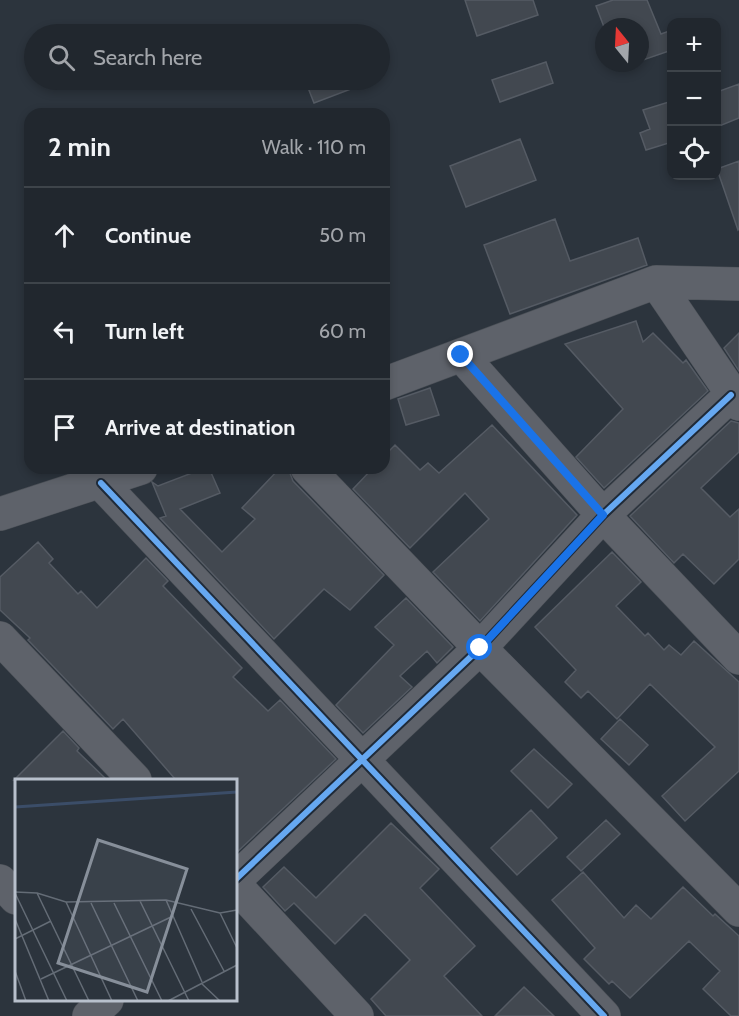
<!DOCTYPE html>
<meta charset="utf-8">
<style>
:root{--surface:#21272e;--page:#2d333a;--text:#f1f3f6;--muted:#a2a5aa;--line:#3e444a}
body{margin:0;font-family:Cabin,sans-serif;background:var(--page);color:var(--text)}
.controls{position:absolute;right:18px;top:18px;display:grid;overflow:hidden;border-radius:12px;box-shadow:0 3px 9px #0003}
.controls button{width:54px;height:54px;display:grid;place-items:center;padding:0;border:0;border-bottom:2px solid var(--line);background:var(--surface);color:var(--text);font:30px sans-serif}
.compass{position:absolute;left:595px;top:18px;width:54px;height:54px;border-radius:50%;background:var(--surface);box-shadow:0 3px 9px #0003;rotate:342deg}
.stop{position:absolute;width:18px;height:18px;margin:-14px;border:4px solid #1a73e8;border-radius:50%;background:#fff}
.stop.end{background:#1a73e8;border-color:#fff;box-shadow:0 2px 6px #0008}
.list{margin:0;padding:0;list-style:none}
h2{display:flex;justify-content:space-between;align-items:center;height:78px;margin:0;padding:0 24px;font-size:26px}
h2 small{font-size:20px;font-weight:400;color:var(--muted)}
.list li{display:grid;grid-template-columns:39px 1fr auto;gap:18px;align-items:center;box-sizing:border-box;height:96px;padding:0 24px;border-top:2px solid var(--line)}
.list b{display:block;font-size:22px;white-space:nowrap}
.list em{font-size:20px;font-style:normal;color:var(--muted)}
.icon{flex:none;width:33px;height:33px;fill:none;stroke:currentColor;stroke-width:2;stroke-linecap:round;stroke-linejoin:round}
.map{position:relative;flex:none;width:739px;height:1016px;overflow:hidden}
.search{position:absolute;background:var(--surface);box-shadow:0 3px 9px #0003;left:24px;top:24px;width:366px;height:66px;display:flex;align-items:center;gap:15px;box-sizing:border-box;padding:0 21px;border-radius:33px;color:var(--muted);font-size:22px}
.panel{position:absolute;background:var(--surface);box-shadow:0 3px 9px #0003;left:24px;top:108px;width:366px;height:366px;border-radius:18px}
.map>svg:first-child{display:block}
</style>
<div class="map">
<svg width="739" height="1016" viewBox="0 0 739 1016">
<rect width="100%" height="100%" fill="#2c343d"/>
<!-- building -->
<path fill="#424850" stroke="#555b64" stroke-width="1.5" d="M465 0H533L538 15 477 36Z
M613 0H647L661 34 672 30V50L640 61V27H604L596 6Z
M546 62 553 83 500 102 492 80Z
M305 80H372V81L314 103Z
M739 84V118L717 127V92Z
M672 101V142L646 150 640 133 650 129 643 110Z
M520 139 536 180 466 207 450 166Z
M739 161V229L738 230 717 169Z
M555 219 570 261 638 238 647 265 510 314 484 245Z
M636 321 643 342 653 333 683 363 686 360 708 391 604 488 576 457 623 409 565 344Z
M739 333V371L724 348Z
M430 388 439 415 406 425 398 399Z
M731 421 739 423V452L701 488 730 517 739 509V559L714 584 683 554 674 563 630 516Z
M492 425 577 515 480 621 433 572 489 519 465 493 410 548 353 489 373 468H384V456L395 445 420 470 428 463 439 473Z
M205 468H209L220 493 180 509 222 552 255 519 242 508 280 468H288L293 481 384 575 350 610 324 589 274 639 160 518 166 516 152 482 158 486Z
M38 542 53 559 49 563 78 594 81 591 97 608 146 558 168 581 163 586 242 668 233 677 268 711 280 700 336 759 236 853V780H176L123 719 113 729 28 640 30 638 0 610V577Z
M612 552 641 582 616 606 645 636 648 633 664 650 669 645 681 655 694 641 739 682V771L685 821 662 796 715 747 650 684 617 719 588 691 581 698 565 682 576 670 535 627Z
M406 598 453 647 437 663 427 651 400 676 412 687 363 733 336 705 394 645 375 627Z
M620 719 648 745 629 765 601 739Z
M63 731 79 748 77 751 107 780H14Z
M534 749 572 784 548 808 511 771Z
M531 810 557 838 517 875 491 848Z
M606 820 620 834 581 871 567 857Z
M391 823 439 869 420 888 475 946 444 976 482 1016H386L371 999 410 960 365 914 335 944 294 903 285 911 263 887 284 867 316 898Z
M583 872 624 918 636 905 651 919 683 887 713 916 715 914 739 936V1016H731L703 989 720 971 689 941 630 998 612 981 609 984 584 959 595 948 552 900Z
M524 987 554 1016H495Z"/>
<g fill="none" stroke-linecap="round" stroke-linejoin="round">
<!-- minor casing -->
<g stroke="#4b5057" stroke-width="34">
<path id="minor" d="M656 282 739 404
M461 355 603 515 739 658
M384 384 656 282 739 284
M307 468 480 648 739 910
M101 483 604 1016
M0 514 141 468
M0 638 135 780
M236 879 480 648 603 515 731 395
M0 881 16 898
M236 886 357 1016
M89 1016 107 1000"/>
</g>
<!-- minor -->
<use href="#minor" stroke="#5e626a" stroke-width="33"/>
<!-- cycleway casing -->
<g stroke="#1f2a38" stroke-width="10">
<path id="cycleway" d="M101 483 604 1016
M236 879 480 648 603 515 731 395"/>
</g>
<!-- cycleway -->
<use href="#cycleway" stroke="#66a8f1" stroke-width="6"/>
</g>
<g fill="none" stroke-linecap="round" stroke-linejoin="round">
<!-- route -->
<path stroke="#1a73e8" stroke-width="8" d="M461 355 603 515 480 648"/>
</g>
<!-- overview -->
<g transform="translate(15 779)">
<rect width="222" height="222" fill="#2c343d"/>
<path fill="none" stroke="#3b4d68" stroke-width="3" d="M0 28 222 13"/>
<path fill="none" stroke="#646c76" stroke-width="1.5" d="M0 113 22 114 51 123 151 121 205 134 222 131M0 114 52 222M22 114 74 222M151 121 187 203M125 122 174 222M51 123 97 222M76 124 123 222M99 124 147 222M176 130 209 192M205 134 222 169M0 140 34 222M0 160 36 142M0 192 11 222M26 200 156 138M186 204 205 222M153 222 222 186"/>
<path fill="#878f9a" fill-opacity="0.15" stroke="#878f9a" stroke-width="3" d="M83 61 172 90 132 213 43 184Z"/>
<rect width="222" height="222" fill="none" stroke="#b8c0cc" stroke-width="3"/>
</g>
</svg>
<div class="controls">
<button>+</button>
<button>−</button>
<button><svg class="icon" aria-label="locate" viewBox="0 0 24 24"><circle cx="12" cy="12" r="6"/><path d="M12 2v4M12 18v4M2 12h4M18 12h4"/></svg></button>
</div>
<svg class="compass" viewBox="-18 -18 36 36"><path d="M0-13l5 13h-10z" fill="#e53935"/><path d="M0 13l5-13h-10z" fill="#a2a5aa"/></svg>
<div class="stop" style="left:480px;top:648px"></div>
<div class="stop end" style="left:461px;top:355px"></div>
<div class="search"><svg class="icon" aria-label="search" viewBox="0 0 24 24"><circle cx="10" cy="10" r="6"/><path d="M15 15l6 6"/></svg>Search here</div>
<section class="panel">
<h2>2 min<small>Walk · 110 m</small></h2>
<ul class="list">
<li><svg class="icon" aria-label="ahead" viewBox="0 0 24 24"><path d="M12 20V5M6 11l6-6 6 6"/></svg><div><b>Continue</b></div><em>50 m</em></li>
<li><svg class="icon" aria-label="left" viewBox="0 0 24 24"><path d="M17 20v-9H6M10 6l-5 5 5 5"/></svg><div><b>Turn left</b></div><em>60 m</em></li>
<li><svg class="icon" aria-label="arrive" viewBox="0 0 24 24"><path d="M6 21V4h12l-3 4 3 4H6"/></svg><div><b>Arrive at destination</b></div></li>
</ul>
</section>
</div>
